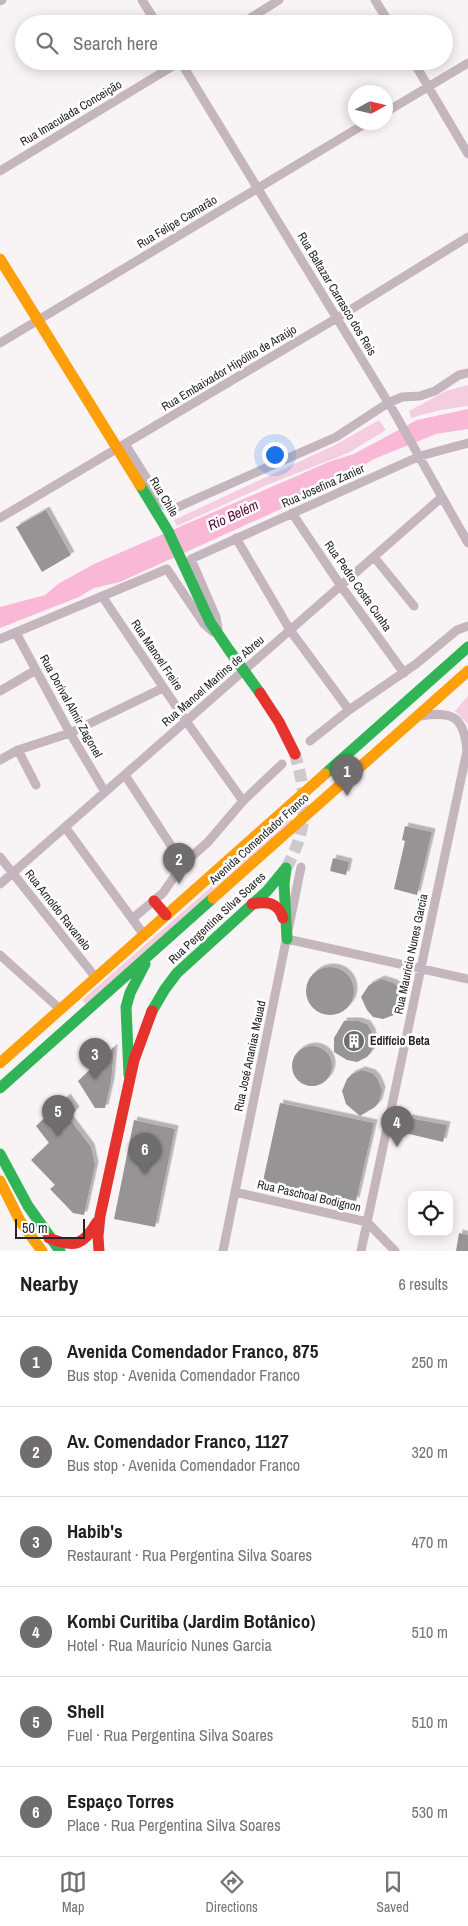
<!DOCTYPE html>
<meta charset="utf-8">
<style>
:root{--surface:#fff;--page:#f6f6f6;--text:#202124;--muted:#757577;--line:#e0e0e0;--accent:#706d6e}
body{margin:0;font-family:"Archivo Narrow",sans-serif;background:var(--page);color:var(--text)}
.controls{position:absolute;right:15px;bottom:15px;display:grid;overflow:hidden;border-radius:10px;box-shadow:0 2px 12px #0003}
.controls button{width:45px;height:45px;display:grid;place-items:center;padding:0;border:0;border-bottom:1px solid var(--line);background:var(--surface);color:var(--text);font:25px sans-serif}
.compass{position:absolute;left:348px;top:85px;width:45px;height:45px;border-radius:50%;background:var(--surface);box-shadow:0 2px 12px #0003;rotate:82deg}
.scale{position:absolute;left:15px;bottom:12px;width:70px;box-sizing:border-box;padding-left:5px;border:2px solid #262425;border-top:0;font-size:14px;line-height:18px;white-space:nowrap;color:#262425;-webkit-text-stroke:4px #fff;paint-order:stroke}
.you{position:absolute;left:274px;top:454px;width:18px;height:18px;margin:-12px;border:4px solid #fff;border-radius:50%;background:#1a73e8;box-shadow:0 0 0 8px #1a73e833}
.badge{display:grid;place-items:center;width:32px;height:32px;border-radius:50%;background:var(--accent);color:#fff;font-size:16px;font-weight:700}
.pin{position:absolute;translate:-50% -41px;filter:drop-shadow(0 1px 2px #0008)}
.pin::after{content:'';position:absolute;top:26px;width:18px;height:15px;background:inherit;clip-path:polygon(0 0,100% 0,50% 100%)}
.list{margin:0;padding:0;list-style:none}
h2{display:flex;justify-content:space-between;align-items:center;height:65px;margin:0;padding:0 20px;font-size:21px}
h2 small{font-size:16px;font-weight:400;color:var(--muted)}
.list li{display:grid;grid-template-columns:32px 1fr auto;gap:15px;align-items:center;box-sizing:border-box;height:90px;padding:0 20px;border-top:1px solid var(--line)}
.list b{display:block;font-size:19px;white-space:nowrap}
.list p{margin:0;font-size:16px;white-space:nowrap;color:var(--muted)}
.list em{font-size:16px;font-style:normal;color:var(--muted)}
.icon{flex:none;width:28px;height:28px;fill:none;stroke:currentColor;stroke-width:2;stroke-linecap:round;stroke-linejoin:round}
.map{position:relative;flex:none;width:468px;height:1251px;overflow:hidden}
.search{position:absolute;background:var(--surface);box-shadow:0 2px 12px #0003;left:15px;right:15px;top:15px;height:55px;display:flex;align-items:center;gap:12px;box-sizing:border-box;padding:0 18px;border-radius:28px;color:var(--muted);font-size:19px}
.sheet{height:605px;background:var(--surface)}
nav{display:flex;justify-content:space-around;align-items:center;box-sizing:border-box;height:70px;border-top:1px solid var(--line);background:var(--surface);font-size:14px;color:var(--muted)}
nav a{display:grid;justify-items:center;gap:2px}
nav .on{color:var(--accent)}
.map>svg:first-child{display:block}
</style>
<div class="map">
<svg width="468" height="1251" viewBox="0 0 468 1251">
<defs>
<filter id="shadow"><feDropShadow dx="3.5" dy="-3.5" stdDeviation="0" flood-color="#0004"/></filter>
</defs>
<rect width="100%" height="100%" fill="#f8f4f6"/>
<!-- green -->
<path fill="#f4cedf" d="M468 385V406L440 410 411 418 409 411 446 391Z
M379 420 386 430 348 453 267 485 177 526 174 520 189 513 335 445Z
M468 696V724L455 711Z
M291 817 292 826 88 1006 82 1000Z"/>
<!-- water -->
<path fill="#f9b8d6" d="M468 409V429L436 434 374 459 342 478 303 499 120 582 94 588 79 597 0 628V607L45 595 58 584 94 564 331 461 354 454 417 420Z"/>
<!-- building -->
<path fill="#979495" filter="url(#shadow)" d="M46 510 71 555 42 572 16 527Z
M405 826 432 832 417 895 394 889 405 841 402 840Z
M333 858 349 862 346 875 330 871Z
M306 991a24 24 0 1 1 48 0a24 24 0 1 1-48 0Z
M381 979 394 983 399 988 403 999 399 1011 394 1015 383 1019 373 1017 367 1010 361 997 369 985Z
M344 1021H358L367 1024 372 1032 374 1045 371 1052 367 1057 357 1062 347 1060 334 1052V1038Z
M292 1066a20 20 0 1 1 40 0a20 20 0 1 1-40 0Z
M114 1047 111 1082 105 1108H95L78 1081Z
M362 1070 372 1073 377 1078 382 1090 379 1102 375 1107 360 1116 346 1104 342 1091 347 1079 352 1074Z
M67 1097 76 1110 69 1118 91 1147 95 1165 84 1215 73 1213 50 1189 55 1185 31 1160 49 1143 36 1126Z
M280 1103 374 1123 356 1201 263 1181Z
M409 1118 447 1125 443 1142 405 1133Z
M134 1120 175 1129 155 1227 114 1219Z
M459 1233 468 1235V1251H456Z"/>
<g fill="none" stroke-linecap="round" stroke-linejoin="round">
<!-- secondary-tunnel -->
<path stroke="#cecacc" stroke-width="12" stroke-dasharray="12 6" stroke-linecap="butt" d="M286 868C309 829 307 796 295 754"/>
<!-- street -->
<path stroke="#c5b6bd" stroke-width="9" d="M142 0 157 24
M375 0 390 24
M0 1 2 0
M241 24 279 0
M180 61 394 412 468 543
M413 61 468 154
M386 112 468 63
M0 171 181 61
M0 343 368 122
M125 444 162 503 171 510 336 437 388 403 402 397 420 396 435 391 459 375 468 373
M292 513 341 586 404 673
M0 518 337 318 468 237
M236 538 290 630 349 710
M374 557 414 606
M102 596 186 721 243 801
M218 629 216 617 191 559 420 456 468 443
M16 633 70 733 105 792
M0 639 167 569 204 624 213 632
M0 691 36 670
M420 716C453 711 464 716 467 751
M310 741 349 710 416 664 457 630 468 626
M18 750 36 785
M0 760 18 750 70 733 163 688
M125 775 183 864
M65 827 144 935
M0 857 96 978
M0 884 442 497
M132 919 163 893 183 864 208 842 243 801 282 764
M287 939 468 979
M0 955 60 1009
M235 1192 367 1222 395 1251
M223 1251 301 867
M361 1251 468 746"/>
<!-- fast -->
<path stroke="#30b455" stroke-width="11" d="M140 485 168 531 210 622 229 650 260 693
M325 774 468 647
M286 869 284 884 287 939
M152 1011 165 989 177 973 267 891 286 868
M129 1075 126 1007 130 993 145 964
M0 1088 213 898
M0 1154 28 1206 60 1251"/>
<!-- slow -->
<path stroke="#ff9f0a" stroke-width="11" d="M0 259 140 485
M213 898 468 671
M0 1063 325 774
M0 1181 20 1221 42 1251"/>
<!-- jam -->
<path stroke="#e5322d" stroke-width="11" d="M260 693 279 722 295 754
M154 901 166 915
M252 904C267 901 278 902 283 918
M49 1238C74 1248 83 1246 97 1222
M99 1251 98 1236 100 1216 134 1060 152 1011"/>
</g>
<!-- icons -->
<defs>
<g id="building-disc" transform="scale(1.125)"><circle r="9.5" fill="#706d6e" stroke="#fff"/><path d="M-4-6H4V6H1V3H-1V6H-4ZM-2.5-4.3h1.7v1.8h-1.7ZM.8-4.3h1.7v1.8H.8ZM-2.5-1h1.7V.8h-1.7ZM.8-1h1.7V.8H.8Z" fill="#fff"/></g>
</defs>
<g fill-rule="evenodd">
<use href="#building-disc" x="354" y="1041"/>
</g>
<g text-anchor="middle" stroke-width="5" stroke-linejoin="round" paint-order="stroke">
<!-- street labels -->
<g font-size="12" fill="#262425" stroke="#fff">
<text transform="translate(71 113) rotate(-31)" y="4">Rua Imaculada Conceição</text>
<text transform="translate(177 222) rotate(-31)" y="4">Rua Felipe Camarão</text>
<text transform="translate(337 294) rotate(59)" y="4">Rua Baltazar Carrasco dos Reis</text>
<text transform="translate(229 368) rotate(-31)" y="4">Rua Embaixador Hipólito de Araújo</text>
<text transform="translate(323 486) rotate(-24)" y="4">Rua Josefina Zanier</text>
<text transform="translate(164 497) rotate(59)" y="4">Rua Chile</text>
<text transform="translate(358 586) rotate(55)" y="4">Rua Pedro Costa Cunha</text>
<text transform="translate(157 655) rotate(56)" y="4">Rua Manoel Freire</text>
<text transform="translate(213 681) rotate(-41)" y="4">Rua Manoel Martins de Abreu</text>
<text transform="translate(71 706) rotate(61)" y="4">Rua Dorival Almir Zagonel</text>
<text transform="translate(259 839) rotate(-42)" y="4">Avenida Comendador Franco</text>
<text transform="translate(58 910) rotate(52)" y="4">Rua Arnoldo Ravanelo</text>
<text transform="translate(217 918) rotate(-43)" y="4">Rua Pergentina Silva Soares</text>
<text transform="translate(411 954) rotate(-78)" y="4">Rua Maurício Nunes Garcia</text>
<text transform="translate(250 1056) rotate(-78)" y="4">Rua José Ananias Mauad</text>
<text transform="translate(309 1196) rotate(13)" y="4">Rua Paschoal Bodignon</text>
</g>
<!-- poi labels -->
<g font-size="12" font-weight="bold" fill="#262425" stroke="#fff" text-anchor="start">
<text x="370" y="1045">Edifício Beta</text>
</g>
<!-- water labels -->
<g font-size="14" font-style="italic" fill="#580738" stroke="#fff">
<text transform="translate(233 515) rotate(-25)" y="5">Rio Belém</text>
</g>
</g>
</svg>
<div class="controls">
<button><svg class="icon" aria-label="locate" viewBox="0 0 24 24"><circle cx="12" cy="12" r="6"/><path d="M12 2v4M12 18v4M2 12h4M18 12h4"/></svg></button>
</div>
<svg class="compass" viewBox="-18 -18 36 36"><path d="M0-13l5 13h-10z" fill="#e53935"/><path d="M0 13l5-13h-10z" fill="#757577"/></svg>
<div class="scale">50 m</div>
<div class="you"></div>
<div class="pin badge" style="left:347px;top:796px">1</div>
<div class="pin badge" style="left:179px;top:884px">2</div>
<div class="pin badge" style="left:95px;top:1079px">3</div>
<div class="pin badge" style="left:397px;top:1147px">4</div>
<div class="pin badge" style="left:58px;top:1136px">5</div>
<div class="pin badge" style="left:145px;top:1174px">6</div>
<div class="search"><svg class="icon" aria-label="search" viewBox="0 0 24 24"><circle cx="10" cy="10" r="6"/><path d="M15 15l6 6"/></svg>Search here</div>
</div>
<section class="sheet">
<h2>Nearby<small>6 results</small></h2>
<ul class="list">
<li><span class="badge">1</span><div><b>Avenida Comendador Franco, 875</b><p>Bus stop · Avenida Comendador Franco</p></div><em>250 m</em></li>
<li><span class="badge">2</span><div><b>Av. Comendador Franco, 1127</b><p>Bus stop · Avenida Comendador Franco</p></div><em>320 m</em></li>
<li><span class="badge">3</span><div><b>Habib's</b><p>Restaurant · Rua Pergentina Silva Soares</p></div><em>470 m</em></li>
<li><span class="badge">4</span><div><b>Kombi Curitiba (Jardim Botânico)</b><p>Hotel · Rua Maurício Nunes Garcia</p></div><em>510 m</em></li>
<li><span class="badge">5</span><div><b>Shell</b><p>Fuel · Rua Pergentina Silva Soares</p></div><em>510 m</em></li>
<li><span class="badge">6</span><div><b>Espaço Torres</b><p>Place · Rua Pergentina Silva Soares</p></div><em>530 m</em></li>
</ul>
</section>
<nav>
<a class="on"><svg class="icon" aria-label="map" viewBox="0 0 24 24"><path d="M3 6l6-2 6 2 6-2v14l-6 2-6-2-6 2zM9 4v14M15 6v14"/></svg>Map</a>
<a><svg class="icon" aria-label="directions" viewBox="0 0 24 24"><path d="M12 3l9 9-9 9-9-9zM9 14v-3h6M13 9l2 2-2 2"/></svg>Directions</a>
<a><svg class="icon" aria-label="saved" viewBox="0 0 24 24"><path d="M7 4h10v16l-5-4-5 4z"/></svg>Saved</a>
</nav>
